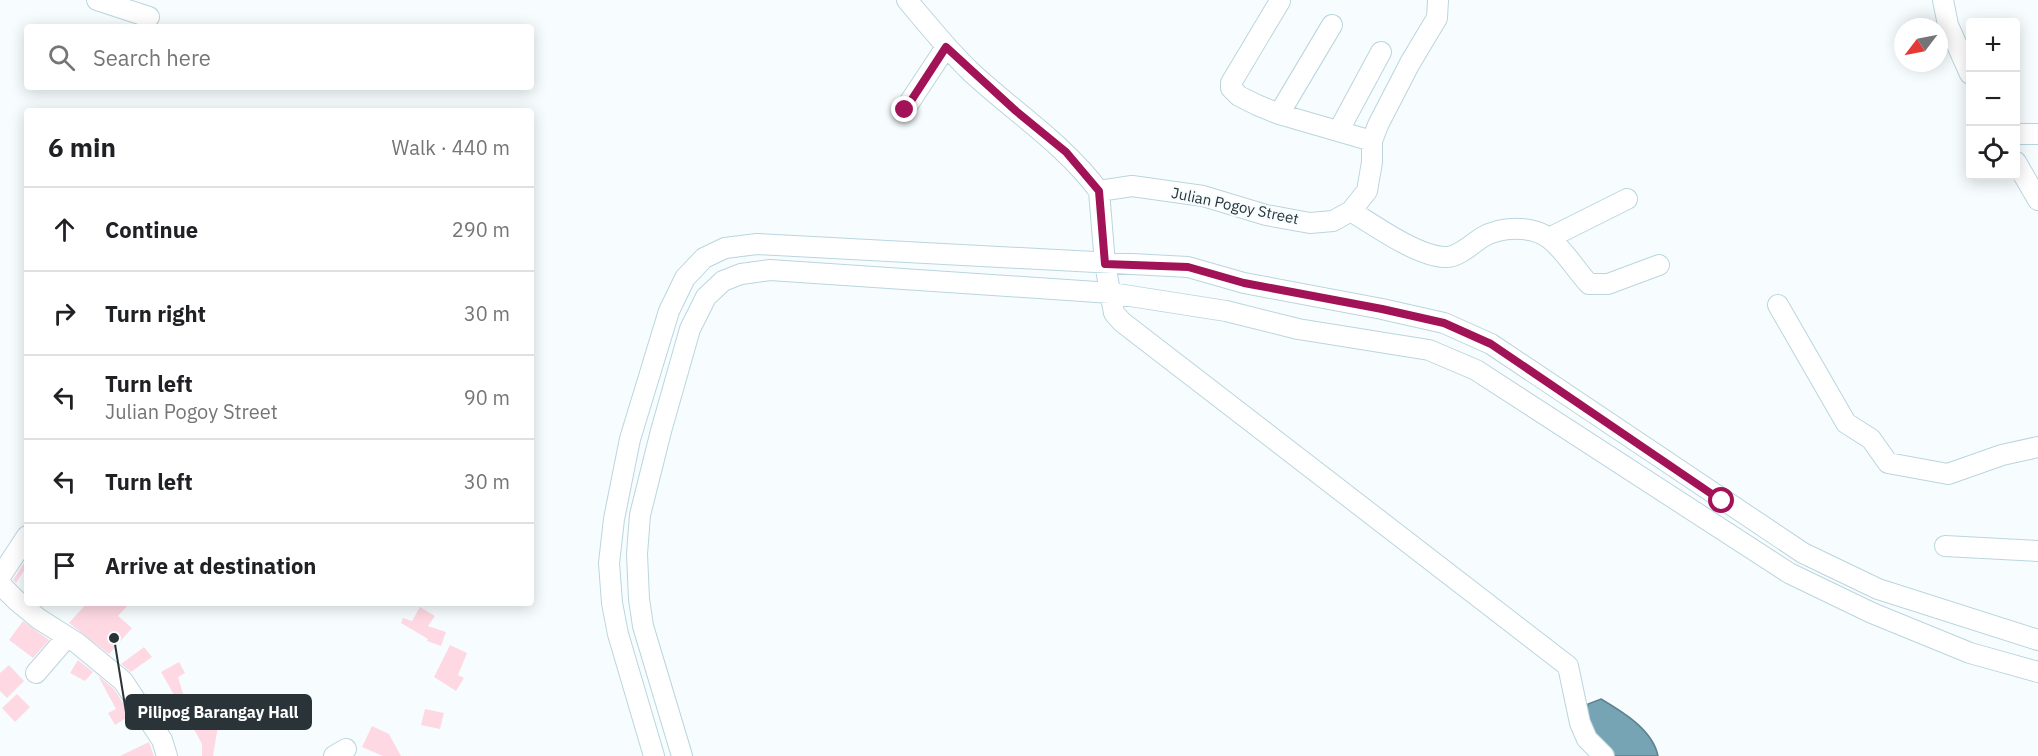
<!DOCTYPE html>
<meta charset="utf-8">
<style>
:root{--surface:#fff;--page:#f6f6f6;--text:#202124;--muted:#757577;--line:#e0e0e0}
body{margin:0;font-family:"IBM Plex Sans",sans-serif;background:var(--page);color:var(--text)}
.controls{position:absolute;right:18px;top:18px;display:grid;overflow:hidden;border-radius:6px;box-shadow:0 3px 15px #0003}
.controls button{width:54px;height:54px;display:grid;place-items:center;padding:0;border:0;border-bottom:2px solid var(--line);background:var(--surface);color:var(--text);font:30px sans-serif}
.compass{position:absolute;left:1894px;top:18px;width:54px;height:54px;border-radius:50%;background:var(--surface);box-shadow:0 3px 15px #0003;rotate:238deg}
.stop{position:absolute;width:18px;height:18px;margin:-14px;border:4px solid #a21257;border-radius:50%;background:#fff}
.stop.end{background:#a21257;border-color:#fff;box-shadow:0 2px 6px #0008}
.list{margin:0;padding:0;list-style:none}
h2{display:flex;justify-content:space-between;align-items:center;height:78px;margin:0;padding:0 24px;font-size:26px}
h2 small{font-size:20px;font-weight:400;color:var(--muted)}
.list li{display:grid;grid-template-columns:39px 1fr auto;gap:18px;align-items:center;box-sizing:border-box;height:84px;padding:0 24px;border-top:2px solid var(--line)}
.list b{display:block;font-size:22px;white-space:nowrap}
.list p{margin:0;font-size:20px;white-space:nowrap;color:var(--muted)}
.list em{font-size:20px;font-style:normal;color:var(--muted)}
.icon{flex:none;width:33px;height:33px;fill:none;stroke:currentColor;stroke-width:2;stroke-linecap:round;stroke-linejoin:round}
.map{position:relative;flex:none;width:2038px;height:756px;overflow:hidden}
.search{position:absolute;background:var(--surface);box-shadow:0 3px 15px #0003;left:24px;top:24px;width:510px;height:66px;display:flex;align-items:center;gap:15px;box-sizing:border-box;padding:0 21px;border-radius:6px;color:var(--muted);font-size:22px}
.panel{position:absolute;background:var(--surface);box-shadow:0 3px 15px #0003;left:24px;top:108px;width:510px;height:498px;border-radius:6px}
.map>svg:first-child{display:block}
</style>
<div class="map">
<svg width="2038" height="756" viewBox="0 0 2038 756">
<rect width="100%" height="100%" fill="#f7fdff"/>
<!-- water -->
<path fill="#76a4b4" stroke="#5f828f" stroke-width="1.5" d="M1601 699C1623 712 1653 730 1658 756H1607L1584 724 1588 704Z"/>
<!-- building -->
<path fill="#fed9e3" d="M24 563 27 566 16 583 13 580Z
M87 603H130L118 616 132 628 109 654 69 623Z
M420 607 435 616 428 626 446 632 441 646 427 641 428 639 401 623 403 618 412 621Z
M23 621 49 640 33 658 9 640Z
M450 645 467 653 458 675 464 678 456 691 434 677Z
M144 647 152 657 131 672 121 664Z
M78 660 93 672 85 681 70 673Z
M179 662 185 673 178 677 187 707 182 709 161 672Z
M9 665 24 681 7 698 0 691V673Z
M98 676 114 689 131 715 115 725 108 713 116 709Z
M17 694 30 707 15 722 2 708Z
M425 709 444 713 440 729 421 725Z
M215 713 219 720 213 756H202V744L191 724Z
M372 726 389 734 401 756H383L362 747Z
M149 742 154 756H120Z"/>
<g fill="none" stroke-linecap="round" stroke-linejoin="round">
<!-- minor casing -->
<g stroke="#bad5de" stroke-width="22">
<path id="minor" d="M97 0 149 17
M907 0C928 25 948 50 971 72 1014 112 1064 144 1099 191
M1943 0 1948 25 1970 74
M1280 1 1231 83V88L1239 96 1257 105 1279 114 1372 141
M905 109 946 47
M1279 114 1332 25
M1339 130 1381 52
M2016 134H2038
M2016 162 2038 200
M1099 191 1105 264 1114 313 1122 322 1568 666 1580 723 1587 739 1604 756
M1099 191 1132 186 1203 196 1266 215 1310 223 1333 221 1351 211 1367 191 1372 162V141L1378 125 1410 63 1437 18 1438 0
M1351 211C1375 226 1417 256 1445 257 1457 258 1471 245 1481 238 1500 226 1532 225 1550 239 1565 251 1576 270 1589 284H1608L1659 265
M1549 238 1627 199
M1778 305 1846 423 1871 439 1888 463 1948 474 2002 455 2038 447
M1945 546 2038 551
M0 577 27 536
M0 584 16 600 39 619 77 643 123 681 162 740 167 756
M36 673 67 637
M334 756 346 749
M654 756 618 634 612 603 609 563 614 519 630 439 669 311 685 278 704 258 725 248 757 244 1188 267 1244 283 1382 309 1444 323 1491 344 1803 553 1878 589 2038 640
M682 756 643 626 639 599 637 554 640 515 661 431 690 329 706 297 723 281 741 274 770 270 1111 293 1226 311 1298 329 1429 350 1476 370 1789 573 1872 613 1970 653 2038 672"/>
</g>
<!-- minor -->
<use href="#minor" stroke="#fff" stroke-width="20"/>
</g>
<g fill="none" stroke-linecap="round" stroke-linejoin="round">
<!-- route -->
<path stroke="#a21257" stroke-width="8" d="M905 110 946 47 1016 111 1066 152 1099 191 1105 264 1188 267 1244 283 1382 309 1444 323 1491 344 1722 501"/>
</g>
<g text-anchor="middle" stroke-width="4.5" stroke-linejoin="round" paint-order="stroke">
<!-- street labels -->
<g font-size="15" fill="#2a3438" stroke="#f7fdff">
<text transform="translate(1235 206) rotate(12)" y="5">Julian Pogoy Street</text>
</g>
</g>
<!-- callouts -->
<path fill="none" stroke="#2a3438" stroke-width="2" d="M114 638L126 712"/>
<circle fill="#2a3438" stroke="#f7fdff" stroke-width="2" cx="114" cy="638" r="6"/>
<rect fill="#2a3438" stroke="#2a3438" stroke-width="2" x="126" y="695" width="185" height="34" rx="6"/>
<g font-size="16" text-anchor="middle" font-weight="bold" fill="#fff">
<text x="218" y="718">Pilipog Barangay Hall</text>
</g>
</svg>
<div class="controls">
<button>+</button>
<button>−</button>
<button><svg class="icon" aria-label="locate" viewBox="0 0 24 24"><circle cx="12" cy="12" r="6"/><path d="M12 2v4M12 18v4M2 12h4M18 12h4"/></svg></button>
</div>
<svg class="compass" viewBox="-18 -18 36 36"><path d="M0-13l5 13h-10z" fill="#e53935"/><path d="M0 13l5-13h-10z" fill="#757577"/></svg>
<div class="stop" style="left:1722px;top:501px"></div>
<div class="stop end" style="left:905px;top:110px"></div>
<div class="search"><svg class="icon" aria-label="search" viewBox="0 0 24 24"><circle cx="10" cy="10" r="6"/><path d="M15 15l6 6"/></svg>Search here</div>
<section class="panel">
<h2>6 min<small>Walk · 440 m</small></h2>
<ul class="list">
<li><svg class="icon" aria-label="ahead" viewBox="0 0 24 24"><path d="M12 20V5M6 11l6-6 6 6"/></svg><div><b>Continue</b></div><em>290 m</em></li>
<li><svg class="icon" aria-label="right" viewBox="0 0 24 24"><path d="M7 20v-9h11M14 6l5 5-5 5"/></svg><div><b>Turn right</b></div><em>30 m</em></li>
<li><svg class="icon" aria-label="left" viewBox="0 0 24 24"><path d="M17 20v-9H6M10 6l-5 5 5 5"/></svg><div><b>Turn left</b><p>Julian Pogoy Street</p></div><em>90 m</em></li>
<li><svg class="icon" aria-label="left" viewBox="0 0 24 24"><path d="M17 20v-9H6M10 6l-5 5 5 5"/></svg><div><b>Turn left</b></div><em>30 m</em></li>
<li><svg class="icon" aria-label="arrive" viewBox="0 0 24 24"><path d="M6 21V4h12l-3 4 3 4H6"/></svg><div><b>Arrive at destination</b></div></li>
</ul>
</section>
</div>
